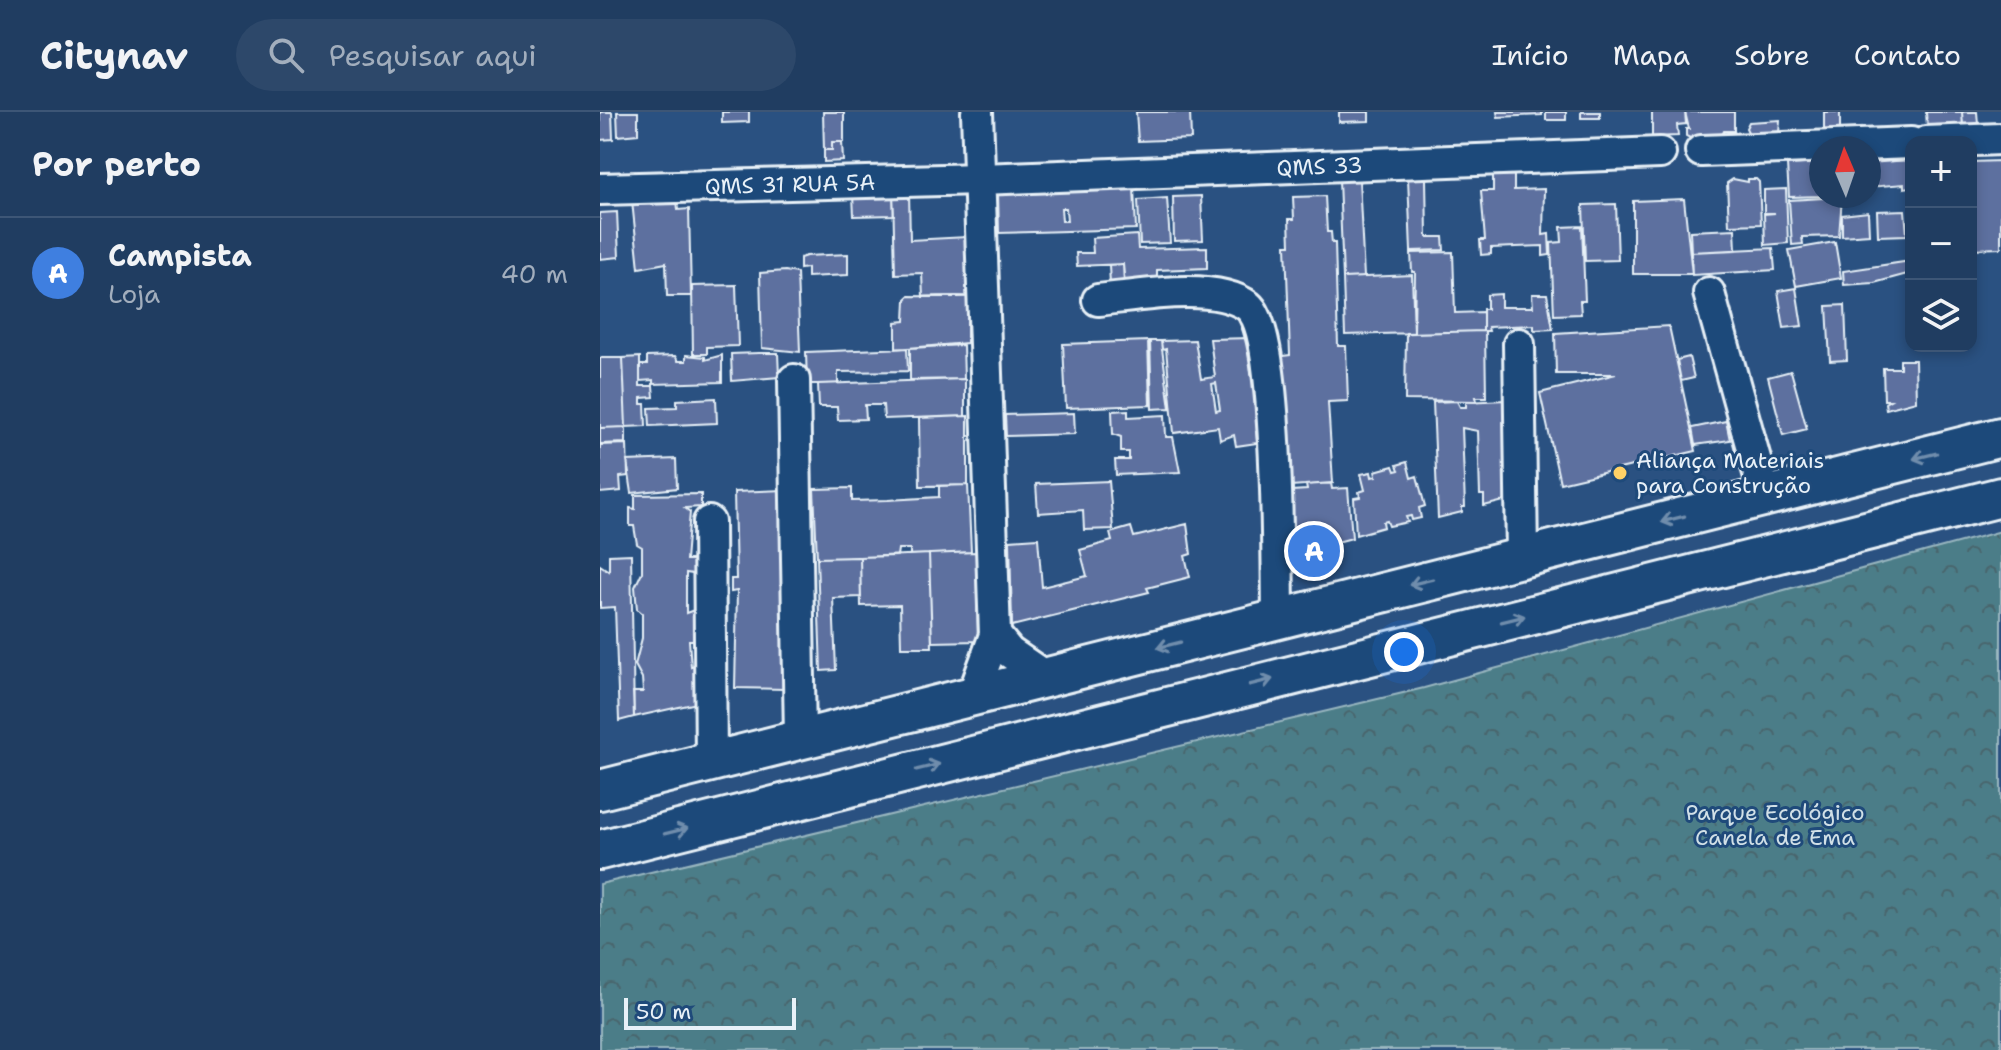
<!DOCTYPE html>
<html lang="pt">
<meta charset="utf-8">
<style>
:root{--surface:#203d61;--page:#2d486a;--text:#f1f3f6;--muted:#a2aebd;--line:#3d5676;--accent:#ffd166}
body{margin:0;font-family:"Shantell Sans",sans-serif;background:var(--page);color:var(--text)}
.controls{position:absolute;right:24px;top:24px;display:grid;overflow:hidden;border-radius:16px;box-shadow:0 4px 12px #0003}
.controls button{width:72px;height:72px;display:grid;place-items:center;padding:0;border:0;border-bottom:2px solid var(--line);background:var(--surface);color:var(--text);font:40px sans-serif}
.compass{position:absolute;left:1209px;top:24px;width:72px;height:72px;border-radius:50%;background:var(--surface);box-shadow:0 4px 12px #0003;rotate:358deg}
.scale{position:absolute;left:24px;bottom:20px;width:172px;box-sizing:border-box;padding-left:8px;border:4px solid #e8f1f8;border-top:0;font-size:22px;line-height:28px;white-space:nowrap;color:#e8f1f8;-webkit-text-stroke:6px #1f4a7a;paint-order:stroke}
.you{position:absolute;left:804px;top:540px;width:28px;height:28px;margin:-20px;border:6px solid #fff;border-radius:50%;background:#1a73e8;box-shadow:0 0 0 12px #1a73e833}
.badge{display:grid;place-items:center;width:52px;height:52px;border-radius:50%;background:var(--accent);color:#fff;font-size:26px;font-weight:700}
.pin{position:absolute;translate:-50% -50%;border:4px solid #fff;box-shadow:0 2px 8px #0006}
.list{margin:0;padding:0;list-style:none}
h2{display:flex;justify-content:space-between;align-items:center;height:104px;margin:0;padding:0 32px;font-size:34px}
h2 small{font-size:26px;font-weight:400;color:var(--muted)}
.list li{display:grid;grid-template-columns:52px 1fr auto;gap:24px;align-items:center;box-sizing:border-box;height:112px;padding:0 32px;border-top:2px solid var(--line)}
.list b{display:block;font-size:30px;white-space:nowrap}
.list p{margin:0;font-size:26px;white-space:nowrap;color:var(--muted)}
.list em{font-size:26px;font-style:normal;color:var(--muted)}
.icon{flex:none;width:44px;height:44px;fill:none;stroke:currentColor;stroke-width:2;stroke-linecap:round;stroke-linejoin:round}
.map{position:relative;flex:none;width:1401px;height:938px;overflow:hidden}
header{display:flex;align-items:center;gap:48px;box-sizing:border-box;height:112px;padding:0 40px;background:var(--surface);border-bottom:2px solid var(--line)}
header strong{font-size:38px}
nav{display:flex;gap:44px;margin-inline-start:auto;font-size:28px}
.search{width:560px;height:72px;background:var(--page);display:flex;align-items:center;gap:20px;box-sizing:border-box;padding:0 28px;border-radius:44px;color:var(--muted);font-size:30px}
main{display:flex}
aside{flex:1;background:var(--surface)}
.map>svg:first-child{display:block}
</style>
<header>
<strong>Citynav</strong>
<div class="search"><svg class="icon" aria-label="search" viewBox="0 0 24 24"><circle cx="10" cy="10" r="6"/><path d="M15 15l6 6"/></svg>Pesquisar aqui</div>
<nav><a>Início</a><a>Mapa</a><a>Sobre</a><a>Contato</a></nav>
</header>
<main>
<aside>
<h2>Por perto<small></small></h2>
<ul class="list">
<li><span class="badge" style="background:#3f7fe0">A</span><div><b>Campista</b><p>Loja</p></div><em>40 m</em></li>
</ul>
</aside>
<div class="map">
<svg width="1401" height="938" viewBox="0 0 1401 938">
<defs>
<pattern id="forest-crowns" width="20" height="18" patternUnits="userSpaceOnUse" patternTransform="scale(2)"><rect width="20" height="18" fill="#4c7d88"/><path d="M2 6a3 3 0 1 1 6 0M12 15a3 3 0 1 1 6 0" fill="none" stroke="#49656c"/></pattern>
</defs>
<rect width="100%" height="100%" fill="#2a5181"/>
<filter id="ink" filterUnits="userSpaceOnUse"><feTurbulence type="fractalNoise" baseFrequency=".0125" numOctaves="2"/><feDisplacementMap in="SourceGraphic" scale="16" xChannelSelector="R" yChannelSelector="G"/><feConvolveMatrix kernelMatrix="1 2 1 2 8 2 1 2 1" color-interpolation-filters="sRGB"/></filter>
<g filter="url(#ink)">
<!-- forest -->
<path fill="url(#forest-crowns)" stroke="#9ab7c0" stroke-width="2" d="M1401 419V938H0V772L824 576Z"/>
<!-- building -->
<path fill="#5d709f" stroke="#e8f1f8" stroke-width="2" fill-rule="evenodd" d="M0 0H12L13 27 0 28Z
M17 0H38V22L18 24Z
M122 0H149V10L122 11Z
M223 0H244V30H232V38H224Z
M536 0H590L591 27 538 29Z
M739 0H769V9L739 10Z
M897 0H942V3L898 5Z
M946 0H966V8H946Z
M981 0H1000V6H981Z
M1052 0H1085L1086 12 1077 13 1078 24 1052 25Z
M1085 0H1134V19H1124L1121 25 1090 26 1086 24V17H1089Z
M1224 0H1240V18H1224Z
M1326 0H1362L1363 16 1327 15Z
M1362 0H1377L1378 12 1363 13Z
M1180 8 1179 21 1149 22 1146 16 1149 10Z
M232 30H242L243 49 224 50V38H232Z
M1309 48 1310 75 1304 76V72L1269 75V51Z
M1401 49V136L1371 137V50Z
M1221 51 1222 84 1189 85 1187 53Z
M914 63V78L944 77 943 123 949 122 950 143 943 144V134L891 136V142L881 143 880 128H885L881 79H893V64Z
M808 66H826L827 125H843L844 138 811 139Z
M759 67 764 165 743 166 739 68Z
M1133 67 1148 70V67H1156L1159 70 1161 112 1129 113 1127 71Z
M534 76 536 117 399 121 398 81ZM461 96H466L467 109H462Z
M1186 77 1188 131 1165 133 1164 102 1175 101H1164V78Z
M309 80 310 128 367 125 368 184 323 185 322 161 295 162 293 81Z
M293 81 294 103 254 104 253 83Z
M601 84 603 128 574 129 573 85Z
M725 84 727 120H731L732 131H735L738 234H746L748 289 728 290 733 371 691 374 682 244 690 243 686 133H690L689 107H694L693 85Z
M1242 85 1239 124 1202 125 1203 132 1192 133 1189 88Z
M567 86 570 131 540 132 538 88Z
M1084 87 1092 162H1033V89Z
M77 88 78 98 89 97 91 184H67L66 151 39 156 32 89Z
M1016 92 1018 148 985 149 983 93Z
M1305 98 1307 123 1278 124 1277 99Z
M17 100 19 145 0 147V101Z
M1268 100 1269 122 1242 124V103Z
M982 114 985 189H980L981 202 954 203 951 131 962 130 961 115Z
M1135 117 1136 138 1091 140 1090 119Z
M537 123 538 137 607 135V156L557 158V174H525L523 152 477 154 476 141H493L492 126Z
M1235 130 1241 166 1196 174 1189 138Z
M1173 136 1175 158 1092 163 1091 140Z
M853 140 855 201 883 200V219L814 221 815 160H812L811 141Z
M248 142V163L207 165V156L200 157V146L206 144Z
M1311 149V161L1274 171 1244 173 1243 159Z
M523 152 524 173H510L509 153Z
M185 159 197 161 200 240 162 236 160 161Z
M812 163 814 221 745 223 743 166Z
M136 173 138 234 107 235V242H93L92 174Z
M1196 176 1202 214 1184 216 1178 179Z
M901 182V195H933L932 182H947L953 217 934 218V213L888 215 889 219H883V197H887V183Z
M309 184 367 185V231L296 237V210L305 209 306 187Z
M1245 193 1247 248 1230 249 1227 194Z
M1069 214 1096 339 960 371 940 281 1016 262H956L955 221Z
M885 219 886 285H876L877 289 805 288 806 221Z
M651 226 665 319 656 320 657 331 636 334 634 323 620 328 618 315 574 321 566 237 562 238 561 229 595 228 601 267 615 265 610 227ZM616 271 620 298 616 299 612 272Z
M548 229 550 293 466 296 463 232Z
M550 229H561L570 296 552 297Z
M363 233 364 267 310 268V236Z
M307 236 308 259 238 260V272H207L206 240Z
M159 241H178L179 265 132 269 131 242Z
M86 243 105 245V248L122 243V270L53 272V268L40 269V253H47V245L75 244 78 249H86Z
M40 245V274H53L54 285 41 286V292H45L46 314 26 315 23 246Z
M1089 245 1094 266 1081 269 1077 248Z
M0 246H23L26 315 0 316Z
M1300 248H1315L1316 289 1286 297 1285 291 1290 288H1284L1283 256H1300Z
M1191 259 1207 317 1183 323 1168 265Z
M365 267V304L284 307 283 293H265L266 307 238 308 237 295H219L218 272Z
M116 286 117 311 50 314 49 296 77 295V288Z
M905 288 908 388 884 394V383H880L878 319 862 316 865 395H862V400L838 406 833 290 857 289 860 295H866V290Z
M528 298V305L565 303 566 325H573L580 360 516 363 515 348H529V340H521V325L513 322 512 299Z
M474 301 475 322 406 324 405 303Z
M368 304V373L320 374 319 306Z
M1126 309 1130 328 1095 333 1092 316Z
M26 315V331L0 332V316Z
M27 332 28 364 20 365 21 379 0 381V333Z
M76 347 77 376 32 381 27 349Z
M807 350 811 366 817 364 825 394 819 396 821 406 812 408 811 404 806 405 808 410 789 414 787 409 783 410 784 415 756 423 754 386 760 385 759 380 765 378 761 362 771 360 772 365 776 364 775 359 793 354 795 359 799 358 797 353Z
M509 369 513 417 484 418 483 398 438 401 436 372Z
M731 371 732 377 748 376 752 426 696 441 691 379 707 378 706 373Z
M368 373 371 440 310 443V437H298L297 444 217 446 214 377 252 376V389L288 388 339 385V374Z
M184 378V395H180L186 437H182V465H186L184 577 135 576 137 479 131 480V467H136L134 380Z
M101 382V395L85 396 90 400 86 448H93V462L86 461V501L94 498 93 528H89L91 555 97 551V591L34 605 33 580H43L42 566 35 553 42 526V501L37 497 35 475 42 460V435L37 432 34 414H30V396L35 397V383Z
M587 412 591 442 585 444 590 465 547 476 549 480 412 514 410 428 438 426 442 475 487 464 480 438 512 429 510 421 531 415 534 425Z
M376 440 378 529 332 530 329 442Z
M31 442 34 605 19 609 15 495 0 496V453L9 459V443Z
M329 442 332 535H301L300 493 261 494 260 445Z
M260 445 261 485 233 486 236 558 221 559 217 446Z"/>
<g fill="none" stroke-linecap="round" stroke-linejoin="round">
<!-- minor casing -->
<g stroke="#e8f1f8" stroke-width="36">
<g id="minor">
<path d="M1326 30 1401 27"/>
<path d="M1101 39 1311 31"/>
<path id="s1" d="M0 77 380 67 1060 41"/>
<path d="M1109 181 1165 383"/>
<path d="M498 188C538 184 614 169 648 194 680 219 677 456 678 506"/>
<path d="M919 232 922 445"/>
<path d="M194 268 200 626"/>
<path d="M109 410 111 650"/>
<path d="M395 523 409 540 444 564"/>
<path d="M374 581 395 523 377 0"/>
</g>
</g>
<!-- major casing -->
<g stroke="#e8f1f8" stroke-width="44">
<path id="major" d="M0 678 1401 325
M0 738 1401 385"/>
</g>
<!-- minor -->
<use href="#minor" stroke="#1f4a7a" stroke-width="30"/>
<!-- major -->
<use href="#major" stroke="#1f4a7a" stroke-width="38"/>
</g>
<!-- one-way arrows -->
<defs><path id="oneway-shaft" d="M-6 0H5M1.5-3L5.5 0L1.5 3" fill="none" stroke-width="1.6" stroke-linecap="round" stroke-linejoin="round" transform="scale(2)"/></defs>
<g stroke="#6f8dac">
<use href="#oneway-shaft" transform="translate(1325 344) rotate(166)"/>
<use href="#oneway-shaft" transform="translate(1073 407) rotate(166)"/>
<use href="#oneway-shaft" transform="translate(821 470) rotate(166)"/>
<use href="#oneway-shaft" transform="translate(913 507) rotate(-14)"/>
<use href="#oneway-shaft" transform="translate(569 533) rotate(166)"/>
<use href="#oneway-shaft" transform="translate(661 570) rotate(-14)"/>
<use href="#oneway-shaft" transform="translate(328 655) rotate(-14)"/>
<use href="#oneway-shaft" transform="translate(76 719) rotate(-14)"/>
</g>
</g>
<!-- markers -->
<circle fill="#ffd166" stroke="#1f4a7a" stroke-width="3" cx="1020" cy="361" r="8"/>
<g text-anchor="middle" stroke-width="6" stroke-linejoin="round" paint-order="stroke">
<!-- street labels -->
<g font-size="22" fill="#e8f1f8" stroke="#1f4a7a">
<text dy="8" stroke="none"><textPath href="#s1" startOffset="720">QMS 33</textPath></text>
<text dy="8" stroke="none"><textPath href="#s1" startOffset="190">QMS 31 RUA 5A</textPath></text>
</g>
<!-- poi labels -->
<g font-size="22" fill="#e8f1f8" stroke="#1f4a7a" text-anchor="start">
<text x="1036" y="356">Aliança Materiais<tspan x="1036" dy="25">para Construção</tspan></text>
</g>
<!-- park labels -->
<g font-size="22" fill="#d1e0e7" stroke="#1f4a7a">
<text x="1175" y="708">Parque Ecológico<tspan x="1175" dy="25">Canela de Ema</tspan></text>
</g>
</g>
</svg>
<div class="controls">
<button>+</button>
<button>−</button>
<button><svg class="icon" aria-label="layers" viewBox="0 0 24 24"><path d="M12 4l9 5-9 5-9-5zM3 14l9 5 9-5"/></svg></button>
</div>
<svg class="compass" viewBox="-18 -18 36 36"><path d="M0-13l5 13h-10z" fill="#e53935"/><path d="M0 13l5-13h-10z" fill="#a2aebd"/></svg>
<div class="scale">50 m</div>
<div class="you"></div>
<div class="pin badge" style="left:714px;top:439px;background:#3f7fe0">A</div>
</div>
</main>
